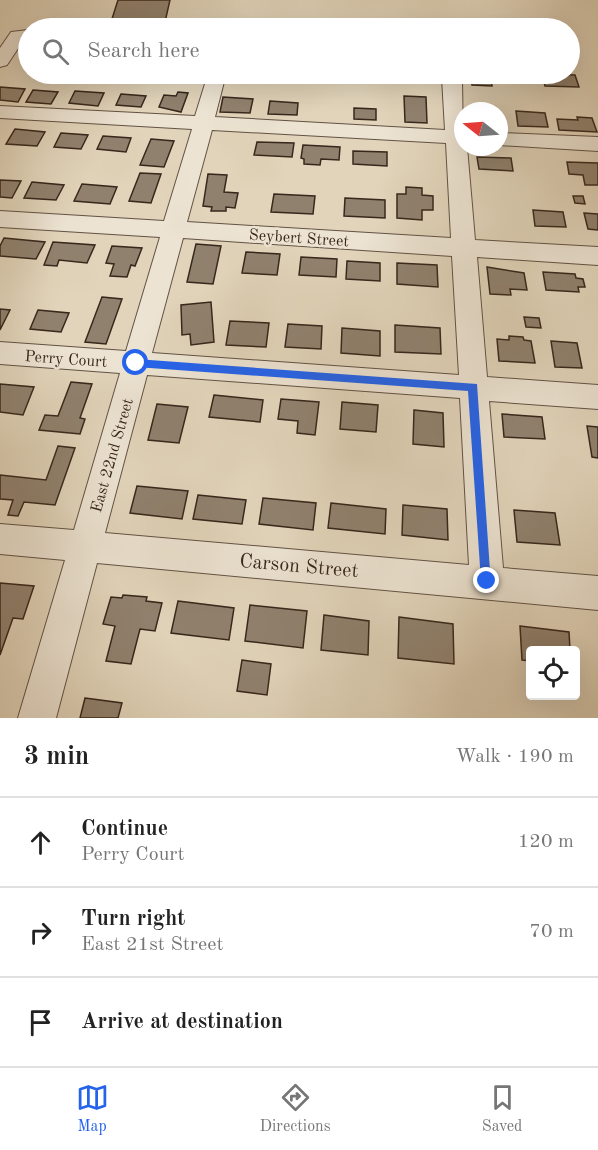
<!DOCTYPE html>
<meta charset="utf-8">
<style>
:root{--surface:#fff;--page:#f2f2f2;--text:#222;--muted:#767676;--line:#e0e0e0;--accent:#2563eb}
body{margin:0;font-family:"Old Standard TT",serif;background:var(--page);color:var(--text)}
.controls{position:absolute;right:18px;bottom:18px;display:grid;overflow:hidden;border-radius:6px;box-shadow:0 6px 24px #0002}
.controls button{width:54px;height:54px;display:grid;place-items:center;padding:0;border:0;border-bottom:2px solid var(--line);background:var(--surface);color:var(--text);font:30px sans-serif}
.compass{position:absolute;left:454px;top:102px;width:54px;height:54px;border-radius:50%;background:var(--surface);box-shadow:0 6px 24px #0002;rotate:287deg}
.stop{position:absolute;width:18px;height:18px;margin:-14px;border:4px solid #2563eb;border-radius:50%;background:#fff}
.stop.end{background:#2563eb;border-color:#fff;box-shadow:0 2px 6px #0008}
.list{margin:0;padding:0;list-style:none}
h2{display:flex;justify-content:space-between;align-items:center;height:78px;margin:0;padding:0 24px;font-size:26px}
h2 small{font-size:20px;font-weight:400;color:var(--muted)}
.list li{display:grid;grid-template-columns:39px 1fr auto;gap:18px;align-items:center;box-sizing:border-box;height:90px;padding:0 24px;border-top:2px solid var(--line)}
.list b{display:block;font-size:22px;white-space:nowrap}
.list p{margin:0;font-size:20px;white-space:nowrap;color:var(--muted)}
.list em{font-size:20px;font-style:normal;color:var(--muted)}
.icon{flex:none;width:33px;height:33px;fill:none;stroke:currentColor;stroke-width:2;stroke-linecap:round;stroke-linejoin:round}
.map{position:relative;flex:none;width:598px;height:718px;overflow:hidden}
.search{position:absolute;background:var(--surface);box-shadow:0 6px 24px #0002;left:18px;right:18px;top:18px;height:66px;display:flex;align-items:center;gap:15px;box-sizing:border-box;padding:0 21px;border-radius:33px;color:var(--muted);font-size:22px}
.sheet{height:348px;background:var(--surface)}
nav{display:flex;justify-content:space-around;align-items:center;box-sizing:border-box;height:84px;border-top:2px solid var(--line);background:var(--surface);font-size:16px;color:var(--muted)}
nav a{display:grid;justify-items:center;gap:3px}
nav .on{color:var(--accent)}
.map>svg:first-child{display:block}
</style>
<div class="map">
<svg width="598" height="718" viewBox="0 0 598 718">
<rect width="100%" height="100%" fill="#e1d4ba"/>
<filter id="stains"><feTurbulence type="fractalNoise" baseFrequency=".00333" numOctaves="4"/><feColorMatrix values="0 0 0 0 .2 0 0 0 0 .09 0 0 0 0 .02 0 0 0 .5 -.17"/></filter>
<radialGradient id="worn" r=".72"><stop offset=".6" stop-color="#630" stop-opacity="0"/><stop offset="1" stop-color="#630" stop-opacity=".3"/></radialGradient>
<!-- building -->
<path fill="#90816e" stroke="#38271c" stroke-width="1.5" d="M118 0H170L165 22H111Z
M471 74H490L492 86 472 85Z
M542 74 575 75 579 87 545 86Z
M0 87 25 89 18 102 0 100Z
M33 90 58 92 51 104 26 102Z
M75 91 104 93 98 106 69 103Z
M178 92 188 93 181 112 159 107 164 95 176 96Z
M121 94 146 96 141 107 116 105Z
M404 96 426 97 427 123 405 122Z
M223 97 253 99 250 113 220 112Z
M270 101 298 103 297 115 268 114Z
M354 108 376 109V120L354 119Z
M516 111 545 113 548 127 518 126Z
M577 117 592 118 597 132 559 130 557 119 578 120Z
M15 129 45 132 37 146 6 144Z
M61 133 88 135 81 149 54 147Z
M103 136 131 138 126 152 97 149Z
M151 139 174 141 164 167 140 165Z
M257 142 294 143 292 157 254 155Z
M303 145 340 147 339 160 321 159 320 165 304 164V159L301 158Z
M353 151 387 152V166L353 164Z
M477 157 511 158 513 171 479 169Z
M567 162 598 163V185H585L583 175 569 174Z
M140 173 161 174 151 203 129 201Z
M208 174 227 175 224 192 238 193 235 208 226 207V211H211L212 207 203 206Z
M0 180 21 181 12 198 0 197Z
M32 182 64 185 56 200 24 198Z
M82 184 117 187 110 204 74 201Z
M406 187 422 188V195L433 196V210H422V220L397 218V194H406Z
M274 194 315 196 313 214 271 212Z
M573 196H583L585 204 575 203Z
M345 198 385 200V218L344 216Z
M533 210 563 212 566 227 535 226Z
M584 213 598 214V230L588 229Z
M4 238 45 242 36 259 0 256V246Z
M53 242 95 245 87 263 59 260 57 266 44 265Z
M196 244 221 246 213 284 187 282Z
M112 246 142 248 135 266 131 265 127 277 110 276 114 264 106 263Z
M246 252 280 254 277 275 242 273Z
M301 257 337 259 336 277 299 275Z
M347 261 380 263V281L346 279Z
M397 263 437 265 438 287 397 284Z
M487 267 524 273 527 290 510 289 511 295 490 294Z
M543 272 575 274 576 278 583 279 585 287H578L579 292 546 290Z
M102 297 122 299 106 344 85 342Z
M211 302 214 342 191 345 190 334 182 335 181 305Z
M0 309 10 310 0 330Z
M38 310 69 313 61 332 30 329Z
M524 317 539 318 541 328 526 327Z
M230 321 269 323 266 347 226 345Z
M288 324 322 326 321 349 285 347Z
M395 325 440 328 441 354 395 352Z
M342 328 380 331V356L341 353Z
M509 336 523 337 524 340 531 341 535 363 499 361 497 339 509 340Z
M551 341 577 343 582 368 555 367Z
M71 382 92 384 80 418 85 419 80 434 39 430 45 415 58 416Z
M0 384 34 387 23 415 0 412Z
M214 395 263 400 260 422 209 417Z
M281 399 319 402 315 435 297 433 298 421 278 419Z
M342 402 378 405 376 432 340 429Z
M157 404 188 407 179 443 148 440Z
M414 410 443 413 444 447 413 444Z
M502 414 542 417 545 439 504 437Z
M587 426 598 427V458L592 457Z
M58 446 75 448 55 505 24 502 18 516 8 515 13 500 0 499V475L46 480Z
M137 486 188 491 182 519 130 513Z
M198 495 246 500 242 524 193 519Z
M263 498 316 503 313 530 259 524Z
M331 503 386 509 385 534 328 528Z
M403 505 447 509 448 540 402 535Z
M514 510 555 513 560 545 517 542Z
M0 583 34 586 23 619 13 618 0 655Z
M123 595 147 597 146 601 162 603 155 631 140 629 131 664 106 661 115 626 103 624 111 597 122 598Z
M178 601 234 608 229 640 171 633Z
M250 605 307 611 303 648 245 641Z
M324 615 369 621 368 655 321 650Z
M399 617 453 624 454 664 398 658Z
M520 626 569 632 570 650H530V661L522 660Z
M242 660 271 664 267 695 237 691Z
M85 698 122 703 118 718H80Z"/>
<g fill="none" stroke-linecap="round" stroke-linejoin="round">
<!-- minor casing -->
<g stroke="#625244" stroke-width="2">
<path id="minor" d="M28 30V40L23 41 7 65 0 67V48L11 32Z
M208 74H226L215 117 445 130 442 78 445 74H459L462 78 463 147H467L475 240 598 247V265L477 257 487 377 598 385V409L489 401 503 568 598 576V610L97 563 56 718H18L65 560 0 554V524L74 530 120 373 0 364V342L126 351 160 237 0 227V211L164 221 192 129 0 118V106L195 116ZM212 130 446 143 451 238 187 222ZM183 238 452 256 459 375 152 353ZM147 375 460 398 469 565 105 533Z
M499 133 598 137V151L499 145Z"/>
</g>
<!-- minor -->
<use href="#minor" fill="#ece3d2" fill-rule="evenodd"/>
</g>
<!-- route -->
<path fill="#2563eb" d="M136 359 477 384 491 585H482L481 581 468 391 136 367 131 363Z"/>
<g text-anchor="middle" stroke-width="5" stroke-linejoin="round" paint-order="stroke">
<!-- street labels -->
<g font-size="16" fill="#38271c" stroke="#ece3d2">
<text transform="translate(299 237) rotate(4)" y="6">Seybert Street</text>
<text transform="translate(66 358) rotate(4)" y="6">Perry Court</text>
<text transform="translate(111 455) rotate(-74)" y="6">East 22nd Street</text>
</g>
<!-- near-street labels -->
<g font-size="20" fill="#38271c" stroke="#ece3d2">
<text transform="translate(299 565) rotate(5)" y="7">Carson Street</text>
</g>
</g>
<rect width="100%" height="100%" filter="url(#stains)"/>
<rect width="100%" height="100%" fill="url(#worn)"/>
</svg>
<div class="controls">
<button><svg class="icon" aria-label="locate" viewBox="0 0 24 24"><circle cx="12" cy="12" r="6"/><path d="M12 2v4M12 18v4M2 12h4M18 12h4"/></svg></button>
</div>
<svg class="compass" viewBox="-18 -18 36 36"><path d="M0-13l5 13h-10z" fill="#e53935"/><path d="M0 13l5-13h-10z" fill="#767676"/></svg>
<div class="stop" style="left:136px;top:363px"></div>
<div class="stop end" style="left:487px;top:581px"></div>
<div class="search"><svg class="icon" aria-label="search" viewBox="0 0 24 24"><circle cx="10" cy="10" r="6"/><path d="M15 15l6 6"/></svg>Search here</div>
</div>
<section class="sheet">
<h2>3 min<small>Walk · 190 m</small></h2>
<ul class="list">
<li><svg class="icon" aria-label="ahead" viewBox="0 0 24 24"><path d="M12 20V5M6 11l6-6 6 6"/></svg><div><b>Continue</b><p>Perry Court</p></div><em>120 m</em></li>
<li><svg class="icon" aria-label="right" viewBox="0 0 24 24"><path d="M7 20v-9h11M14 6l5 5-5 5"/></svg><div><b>Turn right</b><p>East 21st Street</p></div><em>70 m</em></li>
<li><svg class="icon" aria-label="arrive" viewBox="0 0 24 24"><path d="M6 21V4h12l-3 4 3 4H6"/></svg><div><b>Arrive at destination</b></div></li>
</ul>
</section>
<nav>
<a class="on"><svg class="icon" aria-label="map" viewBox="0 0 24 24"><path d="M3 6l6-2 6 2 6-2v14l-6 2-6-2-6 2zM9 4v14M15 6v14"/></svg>Map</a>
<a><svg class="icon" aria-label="directions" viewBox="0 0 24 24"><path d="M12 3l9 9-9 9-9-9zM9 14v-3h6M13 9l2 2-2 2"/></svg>Directions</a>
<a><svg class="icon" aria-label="saved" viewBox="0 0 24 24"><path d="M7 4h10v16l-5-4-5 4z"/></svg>Saved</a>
</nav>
